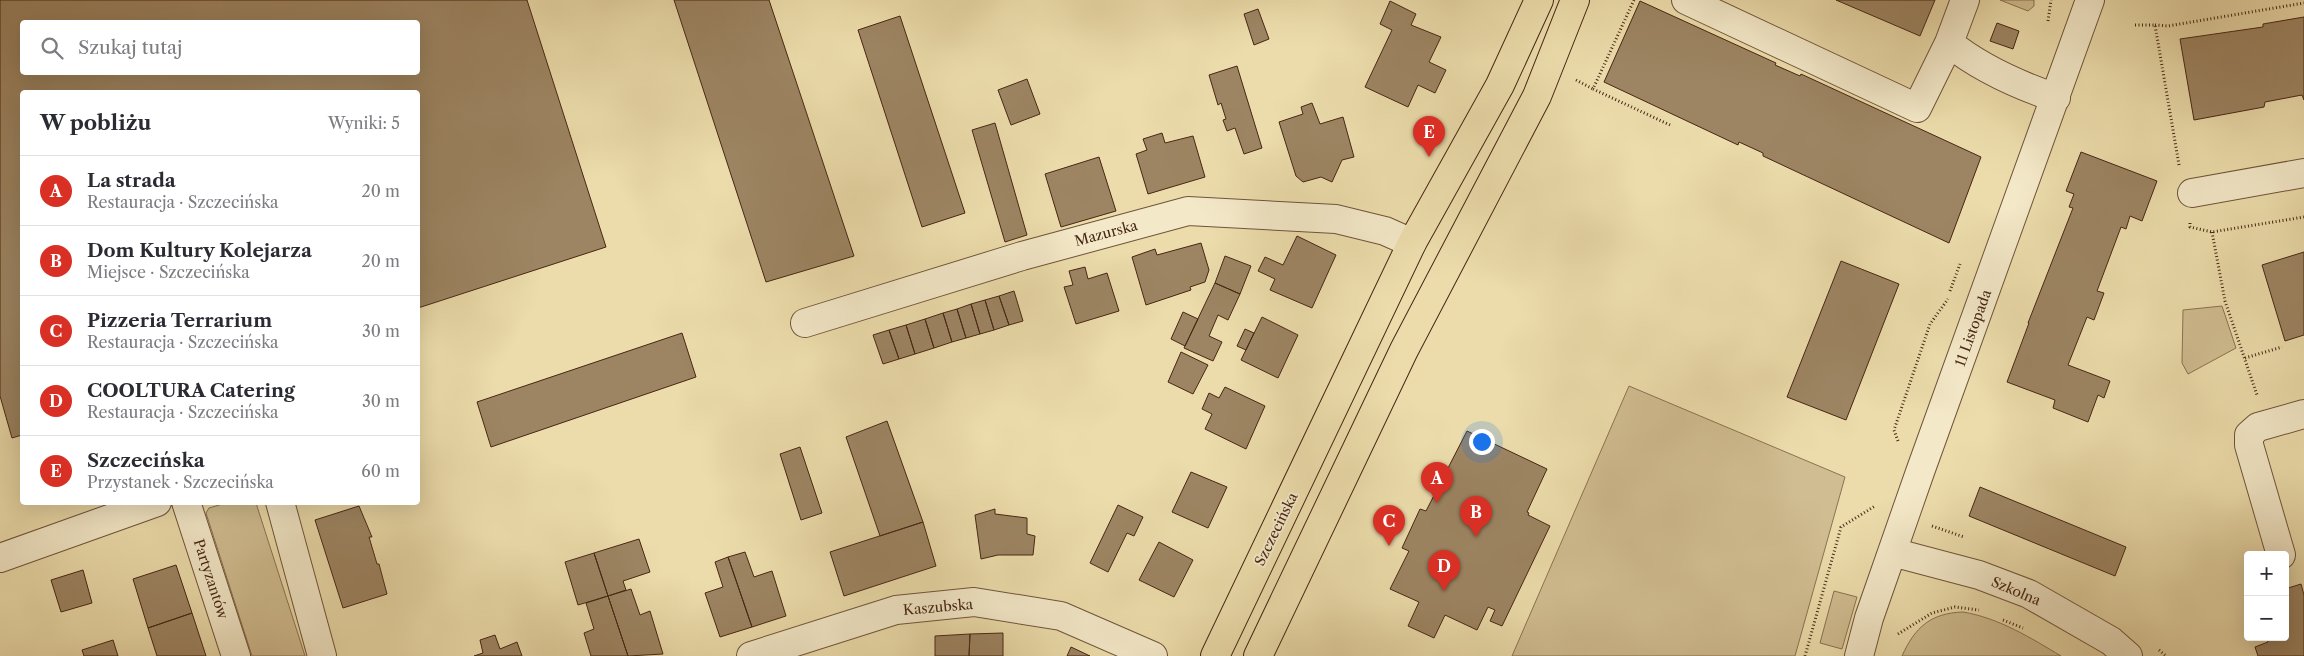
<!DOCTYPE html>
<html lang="pl">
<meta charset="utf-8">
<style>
:root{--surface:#fff;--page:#f2f2f3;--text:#2b2b33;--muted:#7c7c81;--line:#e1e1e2;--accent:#d93025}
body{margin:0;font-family:"Libre Caslon Text",serif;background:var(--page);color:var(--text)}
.controls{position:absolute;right:15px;bottom:15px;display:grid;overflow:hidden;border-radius:5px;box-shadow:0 5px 20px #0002}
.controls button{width:45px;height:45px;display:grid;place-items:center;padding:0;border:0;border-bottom:1px solid var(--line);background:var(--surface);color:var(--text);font:25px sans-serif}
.you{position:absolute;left:1481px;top:441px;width:18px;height:18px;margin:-12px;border:4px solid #fff;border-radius:50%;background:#1a73e8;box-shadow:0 0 0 8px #1a73e833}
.badge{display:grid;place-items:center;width:32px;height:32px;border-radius:50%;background:var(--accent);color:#fff;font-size:16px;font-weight:700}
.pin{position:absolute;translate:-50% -41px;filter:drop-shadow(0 1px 2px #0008)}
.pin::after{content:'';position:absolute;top:26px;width:18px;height:15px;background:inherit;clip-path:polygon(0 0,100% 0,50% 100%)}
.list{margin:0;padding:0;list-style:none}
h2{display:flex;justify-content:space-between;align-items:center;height:65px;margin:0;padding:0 20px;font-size:21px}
h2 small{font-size:16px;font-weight:400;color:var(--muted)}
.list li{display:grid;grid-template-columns:32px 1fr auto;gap:15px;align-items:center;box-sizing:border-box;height:70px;padding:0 20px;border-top:1px solid var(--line)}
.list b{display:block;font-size:19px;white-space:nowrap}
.list p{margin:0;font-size:16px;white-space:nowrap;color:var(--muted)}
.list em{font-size:16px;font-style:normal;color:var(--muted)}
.icon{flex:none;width:28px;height:28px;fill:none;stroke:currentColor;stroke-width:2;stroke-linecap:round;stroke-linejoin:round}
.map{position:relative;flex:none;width:2304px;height:656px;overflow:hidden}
.search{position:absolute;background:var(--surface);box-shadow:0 5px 20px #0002;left:20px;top:20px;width:400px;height:55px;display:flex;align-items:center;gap:12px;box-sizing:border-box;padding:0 18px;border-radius:5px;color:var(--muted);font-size:19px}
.panel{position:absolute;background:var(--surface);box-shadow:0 5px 20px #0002;left:20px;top:90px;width:400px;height:415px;border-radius:5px}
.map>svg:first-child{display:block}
</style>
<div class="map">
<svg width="2304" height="656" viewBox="0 0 2304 656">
<rect width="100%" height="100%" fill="#ecdcab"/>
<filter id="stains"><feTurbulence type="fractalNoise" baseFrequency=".004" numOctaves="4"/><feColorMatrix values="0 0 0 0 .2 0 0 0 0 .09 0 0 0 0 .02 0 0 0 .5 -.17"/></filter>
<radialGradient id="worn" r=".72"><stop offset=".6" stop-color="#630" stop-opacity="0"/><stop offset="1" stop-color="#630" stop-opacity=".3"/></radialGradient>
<!-- green -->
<path fill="#d0bd91" stroke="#8c7252" d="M2000 0H2034V6L2028 11Z
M2222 306 2236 348 2188 374 2182 363 2183 310Z
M1629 386 1845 477 1795 656H1512Z
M226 503H256L305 656H252L206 513 209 508Z
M1834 591 1857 597 1842 649 1820 643Z
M1963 612C1999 618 2031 638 2061 656H1902C1915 627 1931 613 1963 612Z"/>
<!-- building -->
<path fill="#9d8563" stroke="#472614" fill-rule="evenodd" d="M0 0H527L606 247 418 308V92H22V435L12 438 0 396ZM22 22H418V72H22Z
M674 0H769L854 256 766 282Z
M1836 0H1935L1920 36Z
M1390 1 1416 14 1411 25 1441 37 1429 62 1446 70 1435 93 1418 85 1408 107 1365 87 1392 30 1380 24Z
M1640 1 1776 63 1775 65 1800 76 1801 74 1981 157 1949 243 1763 156V153L1739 142 1738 145 1604 82Z
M1258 9 1269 39 1254 45 1244 14Z
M900 16 965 213 922 227 858 30Z
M2304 17V100L2302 95 2265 102 2264 107 2194 120 2180 39 2263 27V24Z
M1997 23 2019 31 2013 49 1990 41Z
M1237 66 1262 148 1244 154 1235 128 1227 131 1223 120 1226 119 1221 103 1218 105 1209 75Z
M1027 79 1040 114 1011 125 998 90Z
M1312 103 1320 124 1343 117 1354 157 1342 160 1332 182 1321 177 1303 182 1296 176 1279 122 1303 114 1301 107Z
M995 123 1027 235 1005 242 972 130Z
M1162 133 1165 143 1193 136 1205 177 1148 194 1136 154 1147 150 1143 139Z
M2081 152 2157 181 2142 221 2130 216 2126 229 2121 227 2097 291 2104 293 2094 320 2087 317 2068 365 2110 381 2104 398 2098 395 2088 422 2053 408 2055 400 2007 382 2029 323H2028L2073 208 2069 207 2074 194 2066 191Z
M1099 157 1116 211 1061 227 1045 174Z
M1297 236 1336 255 1312 308 1270 290 1275 279 1258 271 1265 257 1283 265Z
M1201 243 1209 270 1205 282 1190 287 1191 290 1146 305 1132 257 1155 249 1157 255Z
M2304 252V335L2285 341 2262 265Z
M1225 256 1251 266 1240 294 1215 283Z
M1841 261 1899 284 1846 420 1787 397Z
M1085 267 1088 279 1107 273 1119 311 1076 324 1064 287 1073 285 1069 271Z
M1215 283 1240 294 1228 320 1218 315 1209 336 1222 342 1213 361 1184 348Z
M1014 291 1023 321 1009 325 999 296Z
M999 296 1009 325 994 330 985 300Z
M985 300 994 330 980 334 971 304Z
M971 304 980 334 966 338 957 309Z
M957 309 966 338 952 342 943 313Z
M1183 312 1198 319 1185 346 1171 339Z
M943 313 952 342 934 348 925 319Z
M1262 317 1298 335 1278 378 1241 360Z
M925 319 934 348 915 354 906 325Z
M906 325 915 354 899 359 889 330Z
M1245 329 1254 333 1246 350 1237 346Z
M889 330 899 359 883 364 873 335Z
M682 333 696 377 491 447 477 402Z
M1181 352 1208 365 1193 394 1168 382Z
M1225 387 1265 406 1246 449 1205 429 1212 414 1202 409 1209 393 1219 398Z
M887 421 923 522 880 536 846 437Z
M1467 431 1547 469 1527 512 1529 513 1528 515 1550 526 1502 626 1490 621 1495 610 1488 607 1477 630 1445 615 1434 638 1408 626 1419 602 1390 589 1409 551 1402 548 1420 509 1426 511Z
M800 447 822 513 801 520 780 454Z
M1191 472 1227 487 1208 528 1172 512Z
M1980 487 2126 547 2115 576 1969 516Z
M1118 505 1143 517 1134 536 1127 533 1108 572 1090 563Z
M359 506 372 537H369L377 564H379L387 594 343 608 315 520Z
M995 509V514L1027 518V534L1035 536 1033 555H998L981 559 975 515Z
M923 522 936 566 844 596 830 552Z
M639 539 650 572 623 581 626 590 608 596 594 553Z
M1159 542 1193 560 1174 597 1139 580Z
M745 552 754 577 772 571 786 616 752 627 728 557Z
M594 553 608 596 578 605 565 562Z
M728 557 752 627 720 637 705 593 723 587 715 562Z
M176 565 192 613 148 628 133 579Z
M83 570 92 603 61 612 51 580Z
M2301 584 2304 595V656H2258L2255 647 2268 642 2266 637H2285V589Z
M631 589 640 615 650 611 663 654 628 656 608 596Z
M608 596 628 656H591L584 633 594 629 586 603Z
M192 613 206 656H157L148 628Z
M1003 633V656H969L970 634Z
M970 634 969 656H935V636Z
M495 635 500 649 517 642 522 656H474L483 653 480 640Z
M113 640 118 656H84L82 650Z
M1071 647 1090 656H1067Z"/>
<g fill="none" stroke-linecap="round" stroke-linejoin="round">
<!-- minor casing -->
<g stroke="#70543a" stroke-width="30">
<path id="minor" d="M1686 0 1917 108 1949 43C1980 68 2018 85 2056 98
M1949 43 1965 0
M2192 193 2304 173
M805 323 1022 256 1188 211 1336 219 1385 231 1412 243
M186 502 236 656
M280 502 322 656
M1892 552 1979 575 2029 594 2111 641 2128 656
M2281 555 2249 445V435L2258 427 2304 414
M0 558 157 502
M751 656 896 610 974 602 1061 616 1153 656
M1859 656 1869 618 1920 472 2090 0"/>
</g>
<!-- major casing -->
<g stroke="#472614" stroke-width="30">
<path id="major" d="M1215 656 1412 243 1500 85 1539 0
M1258 656 1404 350 1537 96 1575 0"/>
</g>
<!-- path -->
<path stroke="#472614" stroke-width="3" stroke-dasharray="1 2.5" stroke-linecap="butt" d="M1634 0 1593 89 1670 125
M2048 21 2051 0
M2135 25H2155L2179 165
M2155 25 2168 26 2304 3
M1576 80 1593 89
M2190 223V227L2212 232 2304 217
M2212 232 2225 301 2257 395
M1950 291 1960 264
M2245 358 2282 347
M1898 441 1894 430 1930 324 1948 299
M1932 526 1964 537
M2003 620 2023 628
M1898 634 1932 613 1955 607 1979 610
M2159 650 2166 656
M1805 656 1841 527 1875 506"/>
<!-- minor -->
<use href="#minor" stroke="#f3e8c8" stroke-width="28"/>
<!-- major -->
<use href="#major" stroke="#ecdcab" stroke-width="28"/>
</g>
<g text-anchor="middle" stroke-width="4" stroke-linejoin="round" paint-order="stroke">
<!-- street labels -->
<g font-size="14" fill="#472614" stroke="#f3e8c8">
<text transform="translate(1106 233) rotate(-15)" y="5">Mazurska</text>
<text transform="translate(1973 328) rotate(-70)" y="5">11 Listopada</text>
<text transform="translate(1276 529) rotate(-64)" y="5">Szczecińska</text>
<text transform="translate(211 579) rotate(72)" y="5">Partyzantów</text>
<text transform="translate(2016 591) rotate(23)" y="5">Szkolna</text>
<text transform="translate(938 607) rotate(-5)" y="5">Kaszubska</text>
</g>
</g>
<rect width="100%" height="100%" filter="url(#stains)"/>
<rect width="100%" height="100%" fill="url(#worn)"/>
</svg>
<div class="controls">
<button>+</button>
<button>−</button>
</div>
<div class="you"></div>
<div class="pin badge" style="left:1437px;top:503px">A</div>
<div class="pin badge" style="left:1476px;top:537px">B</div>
<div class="pin badge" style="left:1389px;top:546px">C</div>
<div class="pin badge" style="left:1444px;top:591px">D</div>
<div class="pin badge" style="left:1429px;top:157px">E</div>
<div class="search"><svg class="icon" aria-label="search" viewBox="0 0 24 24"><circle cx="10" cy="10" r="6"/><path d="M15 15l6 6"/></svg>Szukaj tutaj</div>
<section class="panel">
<h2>W pobliżu<small>Wyniki: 5</small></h2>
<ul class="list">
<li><span class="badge">A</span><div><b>La strada</b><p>Restauracja · Szczecińska</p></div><em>20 m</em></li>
<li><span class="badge">B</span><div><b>Dom Kultury Kolejarza</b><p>Miejsce · Szczecińska</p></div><em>20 m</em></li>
<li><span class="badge">C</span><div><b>Pizzeria Terrarium</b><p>Restauracja · Szczecińska</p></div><em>30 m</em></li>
<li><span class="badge">D</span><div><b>COOLTURA Catering</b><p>Restauracja · Szczecińska</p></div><em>30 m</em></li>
<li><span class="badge">E</span><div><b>Szczecińska</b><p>Przystanek · Szczecińska</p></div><em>60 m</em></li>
</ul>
</section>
</div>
